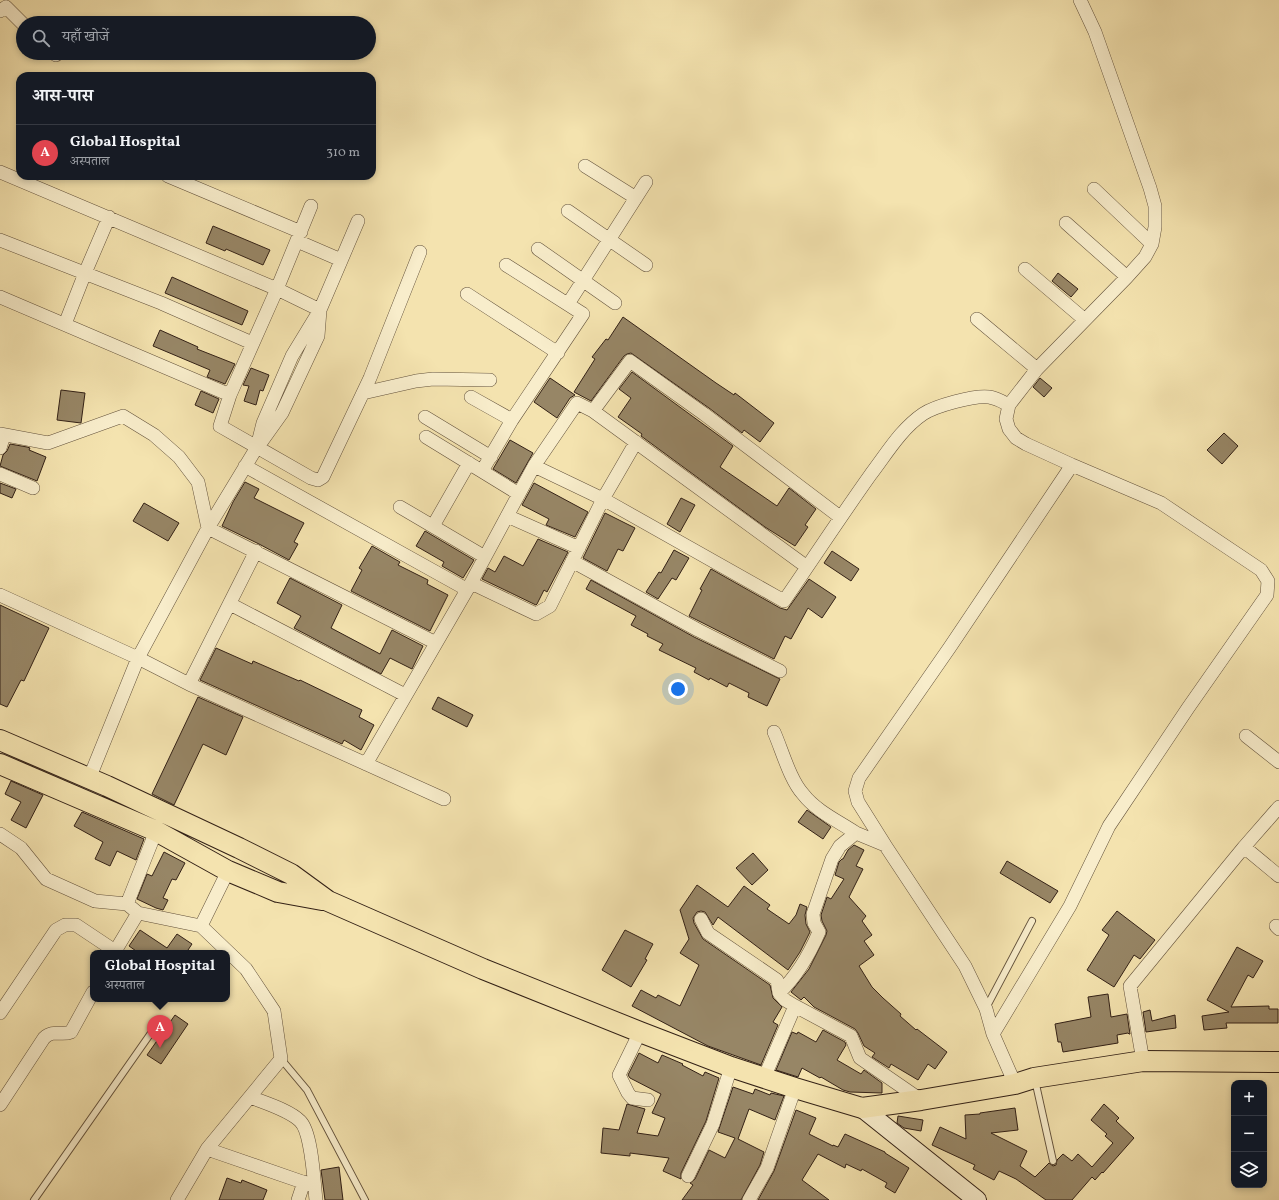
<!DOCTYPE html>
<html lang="hi">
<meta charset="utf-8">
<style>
:root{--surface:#171b24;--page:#242831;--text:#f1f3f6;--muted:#9ea1a6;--line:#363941;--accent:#d93025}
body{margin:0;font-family:Vollkorn,"Noto Serif Devanagari",serif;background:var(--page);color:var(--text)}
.controls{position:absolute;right:12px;bottom:12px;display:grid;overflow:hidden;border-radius:8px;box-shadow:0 2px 6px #0003}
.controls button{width:36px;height:36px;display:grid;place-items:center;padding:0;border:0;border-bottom:1px solid var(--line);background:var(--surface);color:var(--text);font:20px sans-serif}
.you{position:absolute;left:678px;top:689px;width:14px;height:14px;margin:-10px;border:3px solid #fff;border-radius:50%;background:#1a73e8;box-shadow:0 0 0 6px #1a73e833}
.badge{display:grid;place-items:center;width:26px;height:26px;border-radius:50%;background:var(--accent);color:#fff;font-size:13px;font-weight:700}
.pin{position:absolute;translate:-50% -33px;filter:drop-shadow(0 1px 2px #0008)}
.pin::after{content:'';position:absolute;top:21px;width:14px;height:12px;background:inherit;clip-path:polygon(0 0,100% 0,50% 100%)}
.popup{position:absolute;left:90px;top:950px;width:140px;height:52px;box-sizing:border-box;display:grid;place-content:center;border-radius:8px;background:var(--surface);filter:drop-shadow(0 1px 3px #0005);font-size:13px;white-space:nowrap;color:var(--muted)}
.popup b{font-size:15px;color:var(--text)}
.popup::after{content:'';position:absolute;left:50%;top:100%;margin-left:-8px;border:8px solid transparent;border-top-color:var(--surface)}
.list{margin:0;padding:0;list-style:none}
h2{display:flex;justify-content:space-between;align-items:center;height:52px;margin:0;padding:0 16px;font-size:17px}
h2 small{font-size:13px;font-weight:400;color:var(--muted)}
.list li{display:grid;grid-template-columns:26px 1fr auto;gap:12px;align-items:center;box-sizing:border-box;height:56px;padding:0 16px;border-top:1px solid var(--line)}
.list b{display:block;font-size:15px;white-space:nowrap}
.list p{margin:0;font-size:13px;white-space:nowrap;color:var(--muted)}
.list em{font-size:13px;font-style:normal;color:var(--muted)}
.icon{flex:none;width:22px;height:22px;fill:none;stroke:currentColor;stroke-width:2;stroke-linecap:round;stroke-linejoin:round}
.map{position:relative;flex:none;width:1279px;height:1200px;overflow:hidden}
.search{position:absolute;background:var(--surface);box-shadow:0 2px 6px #0003;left:16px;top:16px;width:360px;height:44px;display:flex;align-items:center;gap:10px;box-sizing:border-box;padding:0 14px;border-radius:22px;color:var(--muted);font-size:15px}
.panel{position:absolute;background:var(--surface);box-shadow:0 2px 6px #0003;left:16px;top:72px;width:360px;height:108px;border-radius:12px}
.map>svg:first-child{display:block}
</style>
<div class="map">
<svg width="1279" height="1200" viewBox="0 0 1279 1200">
<rect width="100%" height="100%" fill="#f4e3af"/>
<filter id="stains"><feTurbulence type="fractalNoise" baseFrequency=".005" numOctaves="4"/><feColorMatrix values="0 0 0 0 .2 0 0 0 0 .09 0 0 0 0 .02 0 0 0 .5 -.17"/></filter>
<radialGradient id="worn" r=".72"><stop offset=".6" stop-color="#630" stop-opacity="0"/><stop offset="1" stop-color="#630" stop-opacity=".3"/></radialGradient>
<!-- building -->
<path fill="#978666" stroke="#332116" d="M213 226 270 250 263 265 226 249 225 251 206 243Z
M1058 273 1078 289 1071 297 1052 281Z
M172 277 248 311 242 325 165 293Z
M623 317 716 383 734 395 735 393 774 423 760 442 744 430 742 433 709 408 631 353 627 354 624 356 591 401 574 392 595 359 592 357 606 339 608 340Z
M160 330 198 347 197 349 235 364 225 384 207 377 210 370 153 346Z
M251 368 269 375 263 391 260 390 256 405 244 401 249 386 243 385Z
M632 372 733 446 720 467 777 506 789 488 816 509 805 525 808 527 795 546 765 527 641 436 642 434 618 417 631 398 619 389Z
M550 378 575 395 570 398 557 418 534 402Z
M1040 378 1052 388 1044 397 1033 387Z
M61 390 85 393 81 423 57 420Z
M201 391 219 399 213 413 195 405Z
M1224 433 1238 446 1222 464 1207 450Z
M510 440 533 453 516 483 493 469Z
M10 444 27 447 30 448 29 450 46 457 37 481 0 466 3 455 7 451Z
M245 482 259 489 254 498 304 523 294 542 298 544 289 560 259 544 222 526 233 502Z
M0 483 16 489 12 498 0 493Z
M534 483 588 512 575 537 546 525 549 519 522 505Z
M681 498 695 505 680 532 667 524Z
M144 503 179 523 168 541 133 521Z
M605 513 635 528 623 551 618 549 607 571 583 558Z
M425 531 474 560 463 578 442 566 444 562 416 546Z
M538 539 568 552 547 592 544 590 537 604 536 605 482 579 488 568 495 572 504 556 523 566Z
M372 546 400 562 398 565 428 580 427 584 448 595 430 631 351 591 362 570 359 568Z
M674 550 689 558 676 580 672 578 658 599 646 592 659 572 661 573Z
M832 551 859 569 851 581 824 563Z
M711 569 780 608 787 610 809 579 836 597 822 618 808 608 791 639 785 636 774 659 689 616 702 590 700 589Z
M290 578 342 605 331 628 380 654 392 630 423 646 412 669 390 658 381 674 294 628 301 616 277 603Z
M591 580 694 637 780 679 767 706 748 697 749 693 729 683 727 687 710 678 709 680 694 672 696 668 659 650 663 644 647 636 648 634 631 625 636 616 586 589Z
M0 605 49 628 24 681 21 680 7 707 0 704Z
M216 648 252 664 253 661 299 681 300 680 362 710 359 717 374 725 361 750 344 740 342 744 200 680Z
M198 697 243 717 226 755 203 744 174 805 152 794Z
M438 697 473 715 467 727 432 709Z
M11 781 43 795 26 828 11 820 21 802 5 794Z
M807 810 831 827 823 839 798 822Z
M82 812 144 839 136 860 117 851 110 866 95 859 103 842 74 826Z
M854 845 864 850 856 866 863 869 849 897 866 916 862 921 872 935 864 941 874 955 859 966 872 987 883 998 901 1014 900 1016 916 1030 917 1029 947 1052 935 1069 928 1064 918 1080 891 1064 889 1068 872 1057 875 1053 864 1046 858 1033 855 1029 814 1007 804 997 801 1000 791 992 809 969 826 935 827 931 822 921 821 915 827 897 831 899 844 879 835 875 839 862 842 859H843L848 850Z
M164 852 185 863 176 880 172 879 163 898 168 900 163 910 156 908 137 899 147 874 152 876Z
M753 853 768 870 752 885 736 868Z
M1007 861 1058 891 1050 903 1000 873Z
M697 885 728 907 744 886 770 905 767 909 789 924 796 915 800 904 807 907 805 915 806 924 810 932 800 952 788 970 718 917 713 925 705 912 701 911 697 912 693 918 694 923 703 939 770 985 773 998 782 1007 773 1022 778 1025 761 1065 708 1046 632 1006 641 990 656 998 658 995 680 1006 699 965 680 953 689 939 680 910Z
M1117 911 1155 940 1140 959 1134 955 1114 987 1087 970 1109 935 1102 930Z
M140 930 167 948 177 934 192 944 186 953H139L129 946Z
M625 930 653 944 645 959 647 960 631 987 602 970Z
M1237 947 1263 961 1253 978 1248 975 1231 1007 1269 1006V1009H1278V1023H1226L1227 1028 1204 1030 1202 1016 1229 1012 1207 1000Z
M1108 994 1111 1017 1127 1014 1130 1034H1129L1128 1033 1117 1035 1118 1043 1063 1052 1061 1042H1058L1055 1024 1091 1017 1088 997Z
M1150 1010 1152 1021 1175 1015 1176 1028 1146 1032 1143 1012Z
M175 1015 188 1024 161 1064 147 1055Z
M823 1030 845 1042 846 1045 837 1060 861 1074 864 1070 882 1083V1093L850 1092 843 1090 821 1077 820 1078 802 1068 798 1077 776 1070 792 1032 797 1034 798 1032 816 1042Z
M639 1053 658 1063 662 1055 683 1064 682 1065 703 1076 705 1072 719 1078 706 1121 681 1173V1179L663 1171 669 1158 630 1153V1156L601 1153 603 1128 619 1130 627 1104 645 1109 637 1133 658 1136 665 1118 652 1113 661 1094 630 1078 628 1075Z
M733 1087 753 1094 755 1089 770 1095 771 1093 784 1096 775 1120 749 1109 738 1139 764 1152 760 1165 741 1200H682L693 1185 690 1183 695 1179 709 1150 725 1158 735 1138 718 1132Z
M1104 1104 1119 1118 1116 1121 1134 1138 1103 1173 1102 1172 1095 1180 1092 1177 1072 1200H1046L1016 1179 999 1171 994 1180 973 1169 975 1165 932 1145 940 1127 966 1139 965 1115 980 1114V1113L1015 1108 1018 1130 991 1133 1027 1151 1020 1166 1035 1177 1049 1163 1053 1166 1056 1165 1057 1160 1063 1154 1072 1161 1078 1154 1092 1167 1113 1143 1105 1136 1107 1134 1091 1120Z
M796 1110 816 1118 809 1134 833 1146V1145L838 1147 845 1134 885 1152V1153L909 1168 895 1193 885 1187 887 1183 862 1169 861 1171 846 1164 845 1168 818 1154 802 1180 829 1200H758L774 1171Z
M898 1116 923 1120 921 1131 904 1128 897 1123Z
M339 1167 343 1200H325L321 1170Z
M227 1178 241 1183 242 1180 267 1190 263 1200H219Z"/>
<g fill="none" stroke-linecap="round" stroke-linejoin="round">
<!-- lane casing -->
<g stroke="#63523c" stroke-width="8">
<path id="lane" d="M986 1008 1032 921
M281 1059 307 1090 365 1200
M1035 1080 1053 1161
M34 1200 151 1033"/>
</g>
<!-- street casing -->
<g stroke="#63523c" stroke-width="14">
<path id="street" d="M0 11 6 7 23 24
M53 53 56 55
M585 166 636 198
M0 172 277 289 320 310 318 336 282 413 262 441
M168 176 301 232
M1094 189 1152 244
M568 211 646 265
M1066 223 1127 277
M0 240 161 303 252 343
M297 241 341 260
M538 249 615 303
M1025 269 1085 320
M467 294 558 353
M0 297 230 395 220 426 311 478 318 480 323 477 370 378 420 252
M568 304 646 182
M977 319 1037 369
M65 324 85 273 109 217
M363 393 416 381 433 379 490 380
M230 395 277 289 311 206
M471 397 512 420
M1009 405 1037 369 1127 277 1145 257 1152 244 1155 227V206L1150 188 1095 32 1080 0
M593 411 630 361 704 414 840 517
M425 417 491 457
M0 434 48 443 123 416 154 435 179 457 198 482 208 528 436 643
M426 437 519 494
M0 448 4 435
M245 466 466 589
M534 466 603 499 784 601C813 559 841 516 871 474 887 453 901 429 923 414 935 406 974 395 989 397 996 398 1003 402 1009 405L1006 419 1009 429 1016 438 1026 444 1072 465 1161 503 1261 570 1268 581 1267 595 1188 708 1109 826 1070 906 993 1034
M482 471 512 420 583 314 506 265
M0 474 33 488
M400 507 485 557
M507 516 579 548
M433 526 469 463
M572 561 698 630 780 671
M471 583 536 614 550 606 603 499 636 442
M0 595 138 658 189 684 444 799
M230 604 405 695
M189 684 256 551
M774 732C782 750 790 780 803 794 816 811 838 821 856 833
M1246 736 1279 762
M366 764 471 583 534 466 577 403 593 411 807 567
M89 779 138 658 208 528 257 447 263 423 292 356 320 310 358 221
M0 834 21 848 46 879 95 901 127 904 138 913 201 926
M885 845 856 833 840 846 832 859 813 914 814 923 819 932C810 953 796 977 779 993L785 1000 795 1006 851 1036 860 1058 921 1100
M1244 847 1279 876
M127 904 156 831
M701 919 708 933 777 980 779 993
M1276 926 1279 929
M114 953 138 913
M0 1013 56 930 65 925H76L115 951
M640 1032 619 1075 628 1093 632 1098 648 1100
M1143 1061 1130 986 1244 847 1279 807
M764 1078 795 1006
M1015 1084 993 1034 986 1009 965 966 885 845 858 802 855 791 859 778 950 647 1072 465
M250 1097C265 1103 289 1110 300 1121 312 1132 314 1183 316 1200
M0 1105 44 1038C53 1029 62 1036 71 1032L93 992
M207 1149 314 1186
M688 1176 713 1124 731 1067
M177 1200 207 1149 281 1059 274 1011 246 969 201 926 228 871
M298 1200 304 1182
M749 1200 767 1168 795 1088"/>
</g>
<!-- secondary casing -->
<g stroke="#332116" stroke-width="20">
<path id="secondary" d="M862 1108 977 1200"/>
</g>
<!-- primary casing -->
<g stroke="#332116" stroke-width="22">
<path id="primary" d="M0 740 107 786 239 848 291 874 328 901 483 969 640 1032 731 1067 795 1088 862 1108 921 1100 1015 1084 1034 1078 1143 1061 1279 1062
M0 764 156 831 228 871 278 892 322 900"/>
</g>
<!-- lane -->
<use href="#lane" stroke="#f8edcb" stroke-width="6"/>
<!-- street -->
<use href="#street" stroke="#f8edcb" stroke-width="13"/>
<!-- secondary -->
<use href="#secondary" stroke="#f8edcb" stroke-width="18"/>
<!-- primary -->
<use href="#primary" stroke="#f4e3af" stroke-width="20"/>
</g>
<rect width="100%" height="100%" filter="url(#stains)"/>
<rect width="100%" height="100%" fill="url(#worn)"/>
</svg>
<div class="controls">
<button>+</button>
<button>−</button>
<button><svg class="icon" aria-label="layers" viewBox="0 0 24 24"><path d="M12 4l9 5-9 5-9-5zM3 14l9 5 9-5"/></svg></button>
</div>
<div class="you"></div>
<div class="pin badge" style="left:160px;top:1048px;background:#e0444e">A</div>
<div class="popup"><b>Global Hospital</b>अस्पताल</div>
<div class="search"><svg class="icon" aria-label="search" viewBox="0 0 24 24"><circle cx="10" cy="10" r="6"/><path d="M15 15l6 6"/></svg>यहाँ खोजें</div>
<section class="panel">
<h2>आस-पास<small></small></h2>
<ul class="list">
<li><span class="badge" style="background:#e0444e">A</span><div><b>Global Hospital</b><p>अस्पताल</p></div><em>310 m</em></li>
</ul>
</section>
</div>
